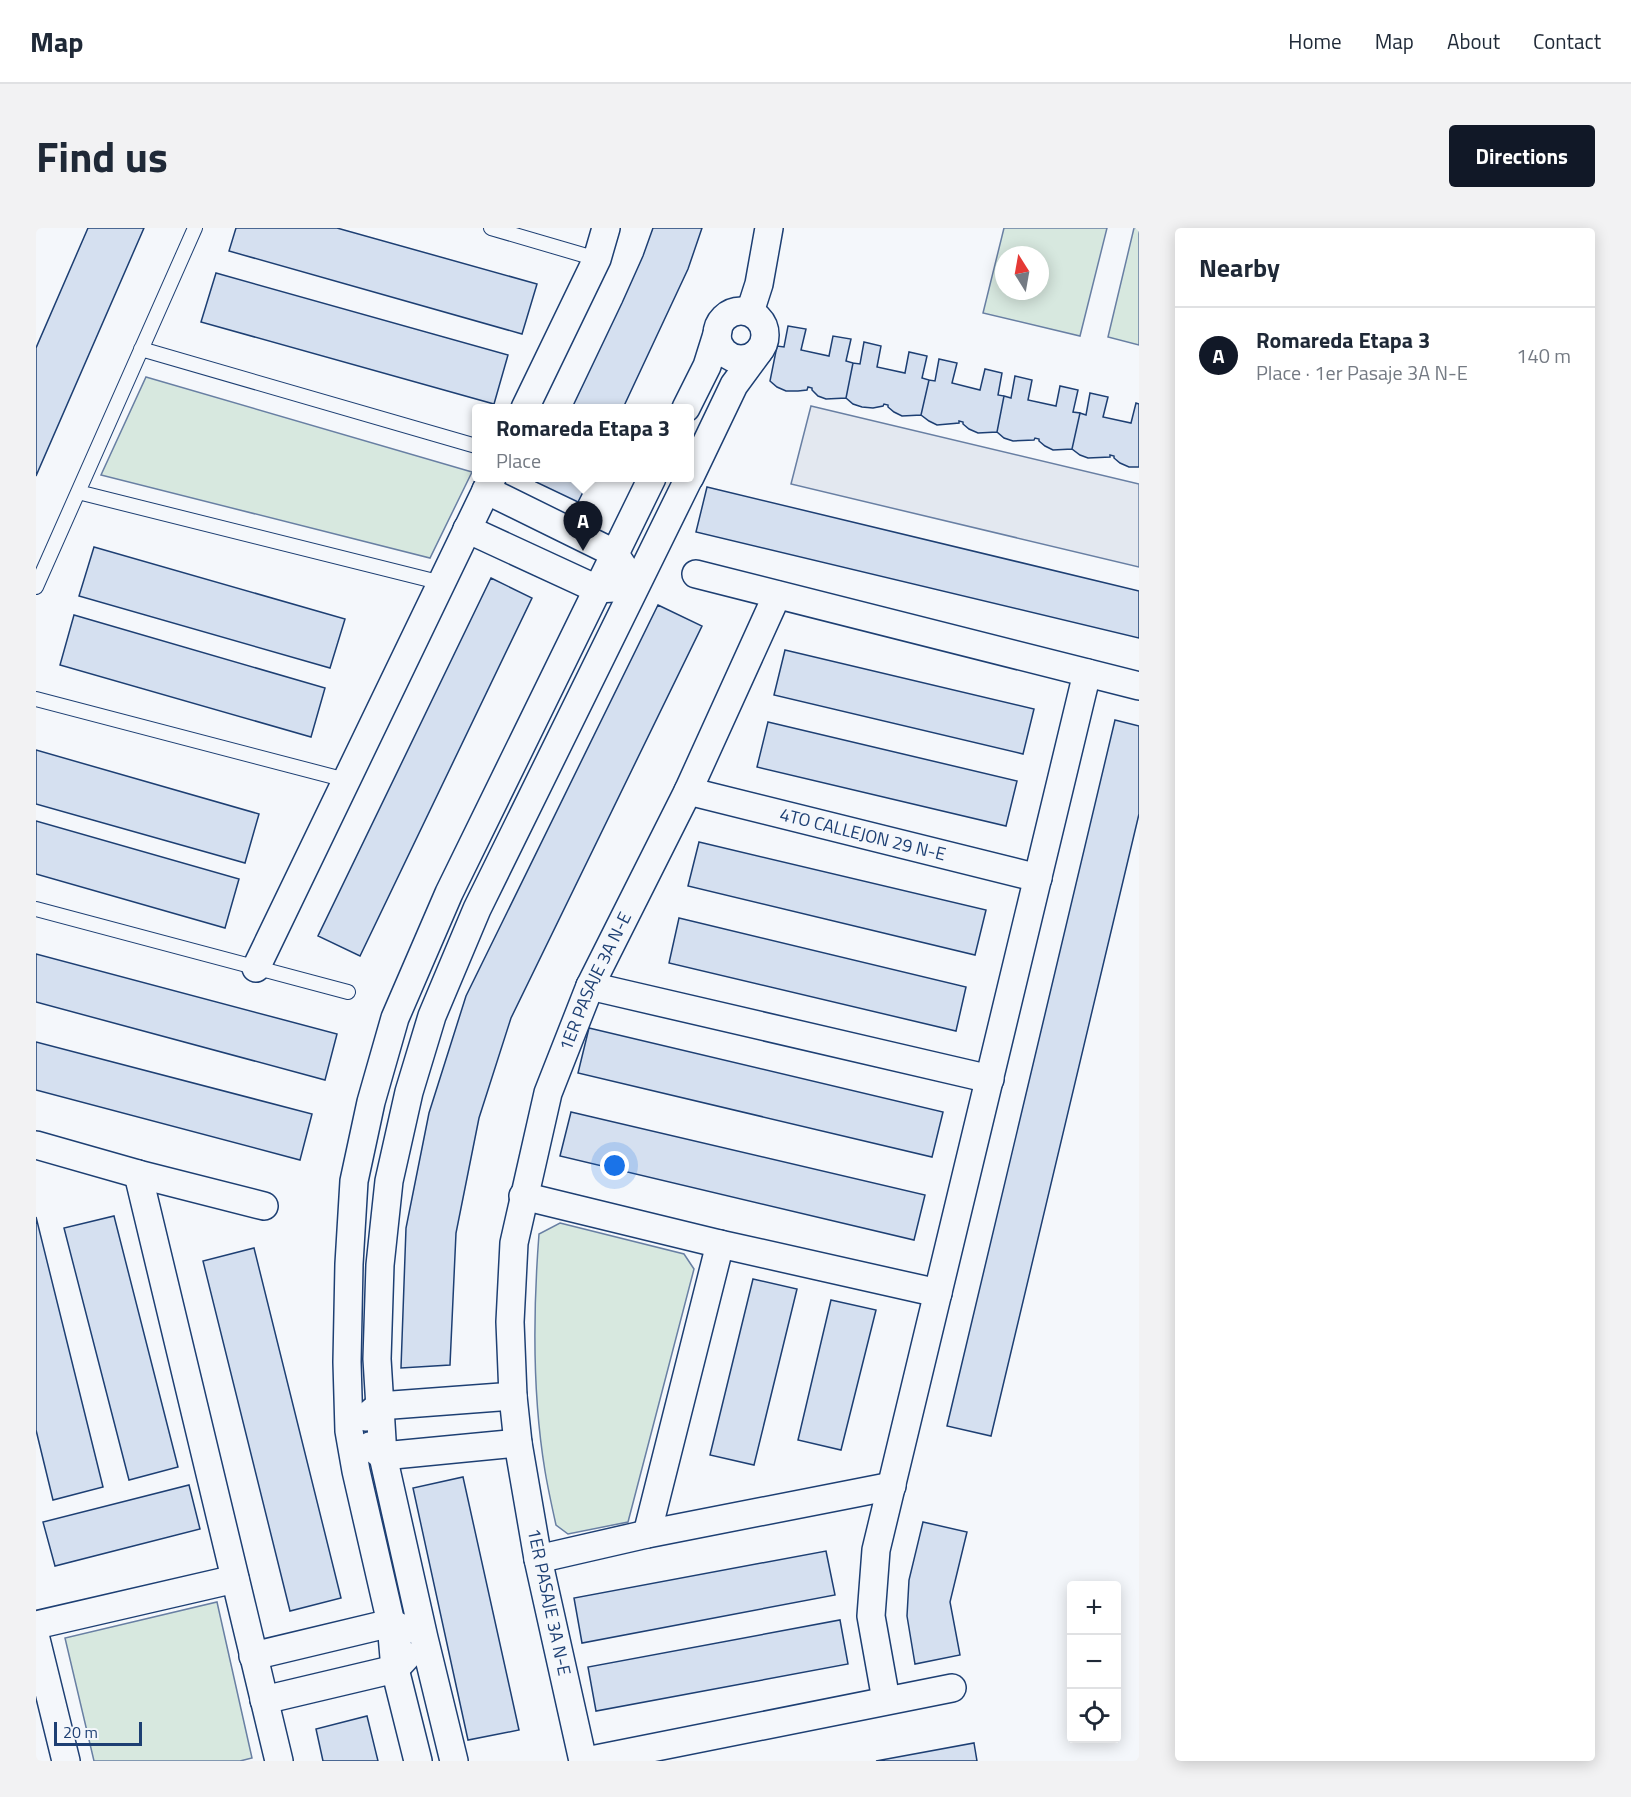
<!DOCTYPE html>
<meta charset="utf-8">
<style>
:root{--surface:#fff;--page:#f2f2f3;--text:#1f2937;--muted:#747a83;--line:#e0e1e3;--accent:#111827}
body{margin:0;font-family:"Titillium Web",sans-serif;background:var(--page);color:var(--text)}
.controls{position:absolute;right:18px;bottom:18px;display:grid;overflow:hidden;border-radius:6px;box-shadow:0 3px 15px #0003}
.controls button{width:54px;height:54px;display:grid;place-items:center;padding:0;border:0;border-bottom:2px solid var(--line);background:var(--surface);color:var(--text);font:30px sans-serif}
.compass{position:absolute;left:959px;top:18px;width:54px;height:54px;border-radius:50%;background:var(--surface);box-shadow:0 3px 15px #0003;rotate:349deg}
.scale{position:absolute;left:18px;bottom:15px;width:88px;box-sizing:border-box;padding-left:6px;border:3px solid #1d3f73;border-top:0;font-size:16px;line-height:21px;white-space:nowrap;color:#1d3f73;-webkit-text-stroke:4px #f4f7fb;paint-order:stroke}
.you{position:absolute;left:579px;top:938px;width:21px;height:21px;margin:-15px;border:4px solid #fff;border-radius:50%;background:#1a73e8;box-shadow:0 0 0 9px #1a73e833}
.badge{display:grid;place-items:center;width:39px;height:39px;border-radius:50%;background:var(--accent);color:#fff;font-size:20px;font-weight:700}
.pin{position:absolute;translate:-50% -50px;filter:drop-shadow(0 2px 3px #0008)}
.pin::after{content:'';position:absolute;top:32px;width:21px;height:18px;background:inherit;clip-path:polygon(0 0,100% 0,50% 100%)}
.popup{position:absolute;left:436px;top:176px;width:222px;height:78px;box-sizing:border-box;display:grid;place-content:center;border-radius:6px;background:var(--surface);filter:drop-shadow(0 2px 4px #0005);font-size:20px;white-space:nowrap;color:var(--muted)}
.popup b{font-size:22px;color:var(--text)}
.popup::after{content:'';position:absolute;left:50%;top:100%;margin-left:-12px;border:12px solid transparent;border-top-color:var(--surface)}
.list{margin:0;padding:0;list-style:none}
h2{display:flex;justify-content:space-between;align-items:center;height:78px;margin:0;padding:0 24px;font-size:26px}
h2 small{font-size:20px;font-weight:400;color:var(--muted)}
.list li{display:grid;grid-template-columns:39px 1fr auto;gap:18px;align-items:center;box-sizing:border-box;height:96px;padding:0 24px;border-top:2px solid var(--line)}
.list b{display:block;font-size:22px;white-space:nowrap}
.list p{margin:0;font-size:20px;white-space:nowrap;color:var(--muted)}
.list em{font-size:20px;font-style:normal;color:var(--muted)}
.icon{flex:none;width:33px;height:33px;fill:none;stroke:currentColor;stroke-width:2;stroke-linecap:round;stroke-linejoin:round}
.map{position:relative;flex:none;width:1103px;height:1533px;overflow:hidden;border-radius:6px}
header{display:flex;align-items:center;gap:36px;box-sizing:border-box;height:84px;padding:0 30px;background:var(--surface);border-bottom:2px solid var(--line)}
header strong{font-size:28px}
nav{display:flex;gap:33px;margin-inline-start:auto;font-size:21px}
.intro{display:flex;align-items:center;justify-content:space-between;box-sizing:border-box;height:144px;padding:0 36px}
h1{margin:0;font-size:42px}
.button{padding:15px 27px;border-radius:6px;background:var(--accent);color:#fff;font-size:21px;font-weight:700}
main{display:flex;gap:36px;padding:0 36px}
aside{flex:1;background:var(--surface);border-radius:6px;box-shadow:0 3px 15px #0003}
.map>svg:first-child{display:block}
</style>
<header>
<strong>Map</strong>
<nav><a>Home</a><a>Map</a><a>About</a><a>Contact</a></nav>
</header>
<div class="intro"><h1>Find us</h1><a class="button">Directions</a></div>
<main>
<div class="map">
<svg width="1103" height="1533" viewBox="0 0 1103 1533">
<rect width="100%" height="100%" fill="#f4f7fb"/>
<!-- green -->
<path fill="#d7e8df" stroke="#687fa3" stroke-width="1.5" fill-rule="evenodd" d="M968 0H1071L1044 108 947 85ZM968 27H1004V63H968Z
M1098 0H1103V117L1072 109Z
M110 149 436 244 394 330 65 247Z
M524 995 648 1026 658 1041 592 1294 532 1306 520 1297C516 1279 512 1261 509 1243 496 1165 497 1084 503 1006Z
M181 1374 216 1530 204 1533H58L29 1410Z"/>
<!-- parking -->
<path fill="#e3e8f0" stroke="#687fa3" stroke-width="1.5" d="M775 178 1103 256V339L755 256Z"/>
<!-- building -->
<path fill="#d5e0f0" stroke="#1d3f73" stroke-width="1.5" d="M52 0H108L0 248V120Z
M200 0H301L501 56 486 106 193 23Z
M617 0H666L652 41 587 180H536L586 75 607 28Z
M180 45 472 127 458 176 165 94Z
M752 98 770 101 765 122 793 128 797 108 815 111 810 133 817 135 810 170 790 171 782 168 776 162V160L772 159 771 162 762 163H750L741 159 734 153 741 118 748 119Z
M828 114 845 118 841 139 869 145 873 124 891 128 886 150 893 152 885 187 866 188 858 184 852 179V177L848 176 847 178 837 180 826 179 817 176 810 170 817 135 824 136Z
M903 131 921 135 916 155 944 162 949 141 966 145 962 167 968 168 961 204 942 205 933 201 927 196V194L923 193V195L901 197 893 193 885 187 893 152 899 153Z
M979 148 996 152 992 172 1020 178 1024 158 1042 162 1037 184 1044 185 1036 221 1017 222 1009 218 1003 213V211L999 210 998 212 977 213 968 210 961 204 968 168 975 170Z
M1054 165 1072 169 1067 189 1095 195 1100 175 1103 176V239H1093L1084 235 1078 230V228L1074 227V229L1052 230 1044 227 1036 221 1044 185 1050 187Z
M503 250H554L542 274 500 254Z
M671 259 1103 363V410L660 304Z
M58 319 309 391 294 440 43 368Z
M455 350 496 370 324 728 282 708Z
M622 377 666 398 475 790 443 890 420 1005 414 1137 365 1140 370 1000 393 885 430 768Z
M38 387 289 460 275 509 24 437Z
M749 422 998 481 987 526 738 467Z
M1079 492 1103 498V586L955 1208 911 1198Z
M732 494 981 553 970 598 721 539Z
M0 522 223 586 209 635 0 576Z
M0 593 203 651 189 700 0 646Z
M663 614 950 682 939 727 652 658Z
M643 690 930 759 920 803 633 735Z
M0 726 301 806 289 852 0 774Z
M553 800 907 884 896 929 542 845Z
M0 814 276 886 264 932 0 862Z
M535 884 889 967 878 1012 524 928Z
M78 988 142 1239 93 1252 28 1000Z
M0 989 67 1259 17 1272 0 1202Z
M218 1020 305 1370 254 1383 167 1033Z
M717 1051 761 1061 718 1237 674 1227Z
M795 1072 840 1082 805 1222 762 1212Z
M427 1249 483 1502 432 1512 377 1260Z
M153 1257 164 1301 19 1338 7 1294Z
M887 1294 931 1304 914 1374 924 1427 879 1436 871 1388 873 1352Z
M790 1323 799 1367 546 1415 538 1370Z
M804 1392 812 1436 560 1483 552 1439Z
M331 1488 342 1533H287L280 1501Z
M938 1515 941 1533H840Z"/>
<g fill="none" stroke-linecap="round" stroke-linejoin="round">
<!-- service casing -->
<g stroke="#1d3f73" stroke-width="16">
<path id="service" d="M455 0 561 31
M105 121 440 218
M42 264 406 355
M0 359 159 0
M0 471 310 552
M0 681 312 764"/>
</g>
<!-- minor casing -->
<g stroke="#1d3f73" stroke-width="30">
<g id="minor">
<circle cx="705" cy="107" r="24"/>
<path d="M714 84 723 56 733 0"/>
<path d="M489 180 561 31 570 0"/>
<path d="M650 180 671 138 682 103"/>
<path d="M654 249 698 157 723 123"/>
<path d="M450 262 578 325 588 340"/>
<path d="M431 301 561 361 578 360"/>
<path d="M660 346 1103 458"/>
<path id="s1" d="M652 563 1002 650"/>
<path d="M220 740 456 250"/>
<path d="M554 758 954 851"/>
<path d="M0 917 102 946 228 978"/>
<path d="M102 946 243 1533"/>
<path d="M487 968 684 1016 902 1065"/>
<path d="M330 1189 343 1178 477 1168"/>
<path d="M334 1218 347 1228 482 1215"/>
<path d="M611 1306 684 1016"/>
<path d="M502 1331 611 1306 856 1258"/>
<path d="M0 1397 199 1351"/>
<path d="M0 1411 30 1533"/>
<path d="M217 1428 355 1395 370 1402"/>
<path d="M228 1472 359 1441 371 1428"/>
<path d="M850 1472 835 1388 840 1322 1051 445"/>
<path d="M382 1533 359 1441 355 1395 320 1243 313 1203 311 1134 313 1036 318 953 335 874 359 790 413 665 616 250"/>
<path d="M418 1533 388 1410 347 1228 341 1131 344 1037 353 953 373 864 396 788 441 681 653 250"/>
<path id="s2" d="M547 1533 502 1331 482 1215 477 1168 474 1094 478 1015 512 865 554 758 652 563 741 367"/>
<path d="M550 1533 916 1460"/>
</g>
</g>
<!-- service -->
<use href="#service" stroke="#f4f7fb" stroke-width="14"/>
<!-- minor -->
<use href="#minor" stroke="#f4f7fb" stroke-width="27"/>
</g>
<g text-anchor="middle" stroke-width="4.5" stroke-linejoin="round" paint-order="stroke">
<!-- street labels -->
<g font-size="18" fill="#1d3f73" stroke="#f4f7fb">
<text dy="6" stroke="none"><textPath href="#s1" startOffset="180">4TO CALLEJON 29 N-E</textPath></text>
<text dy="6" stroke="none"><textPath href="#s2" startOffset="800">1ER PASAJE 3A N-E</textPath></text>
<text transform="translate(513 1374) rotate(78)" y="6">1ER PASAJE 3A N-E</text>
</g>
</g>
</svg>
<div class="controls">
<button>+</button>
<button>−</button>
<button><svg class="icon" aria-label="locate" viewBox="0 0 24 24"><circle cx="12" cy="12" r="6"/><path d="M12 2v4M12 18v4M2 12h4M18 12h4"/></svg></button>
</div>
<svg class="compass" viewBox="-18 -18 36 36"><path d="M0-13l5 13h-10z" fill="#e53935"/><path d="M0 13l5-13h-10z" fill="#747a83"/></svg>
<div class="scale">20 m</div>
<div class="you"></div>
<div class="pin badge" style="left:547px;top:323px">A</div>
<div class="popup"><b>Romareda Etapa 3</b>Place</div>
</div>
<aside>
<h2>Nearby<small></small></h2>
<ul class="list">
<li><span class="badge">A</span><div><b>Romareda Etapa 3</b><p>Place · 1er Pasaje 3A N-E</p></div><em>140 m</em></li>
</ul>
</aside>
</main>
